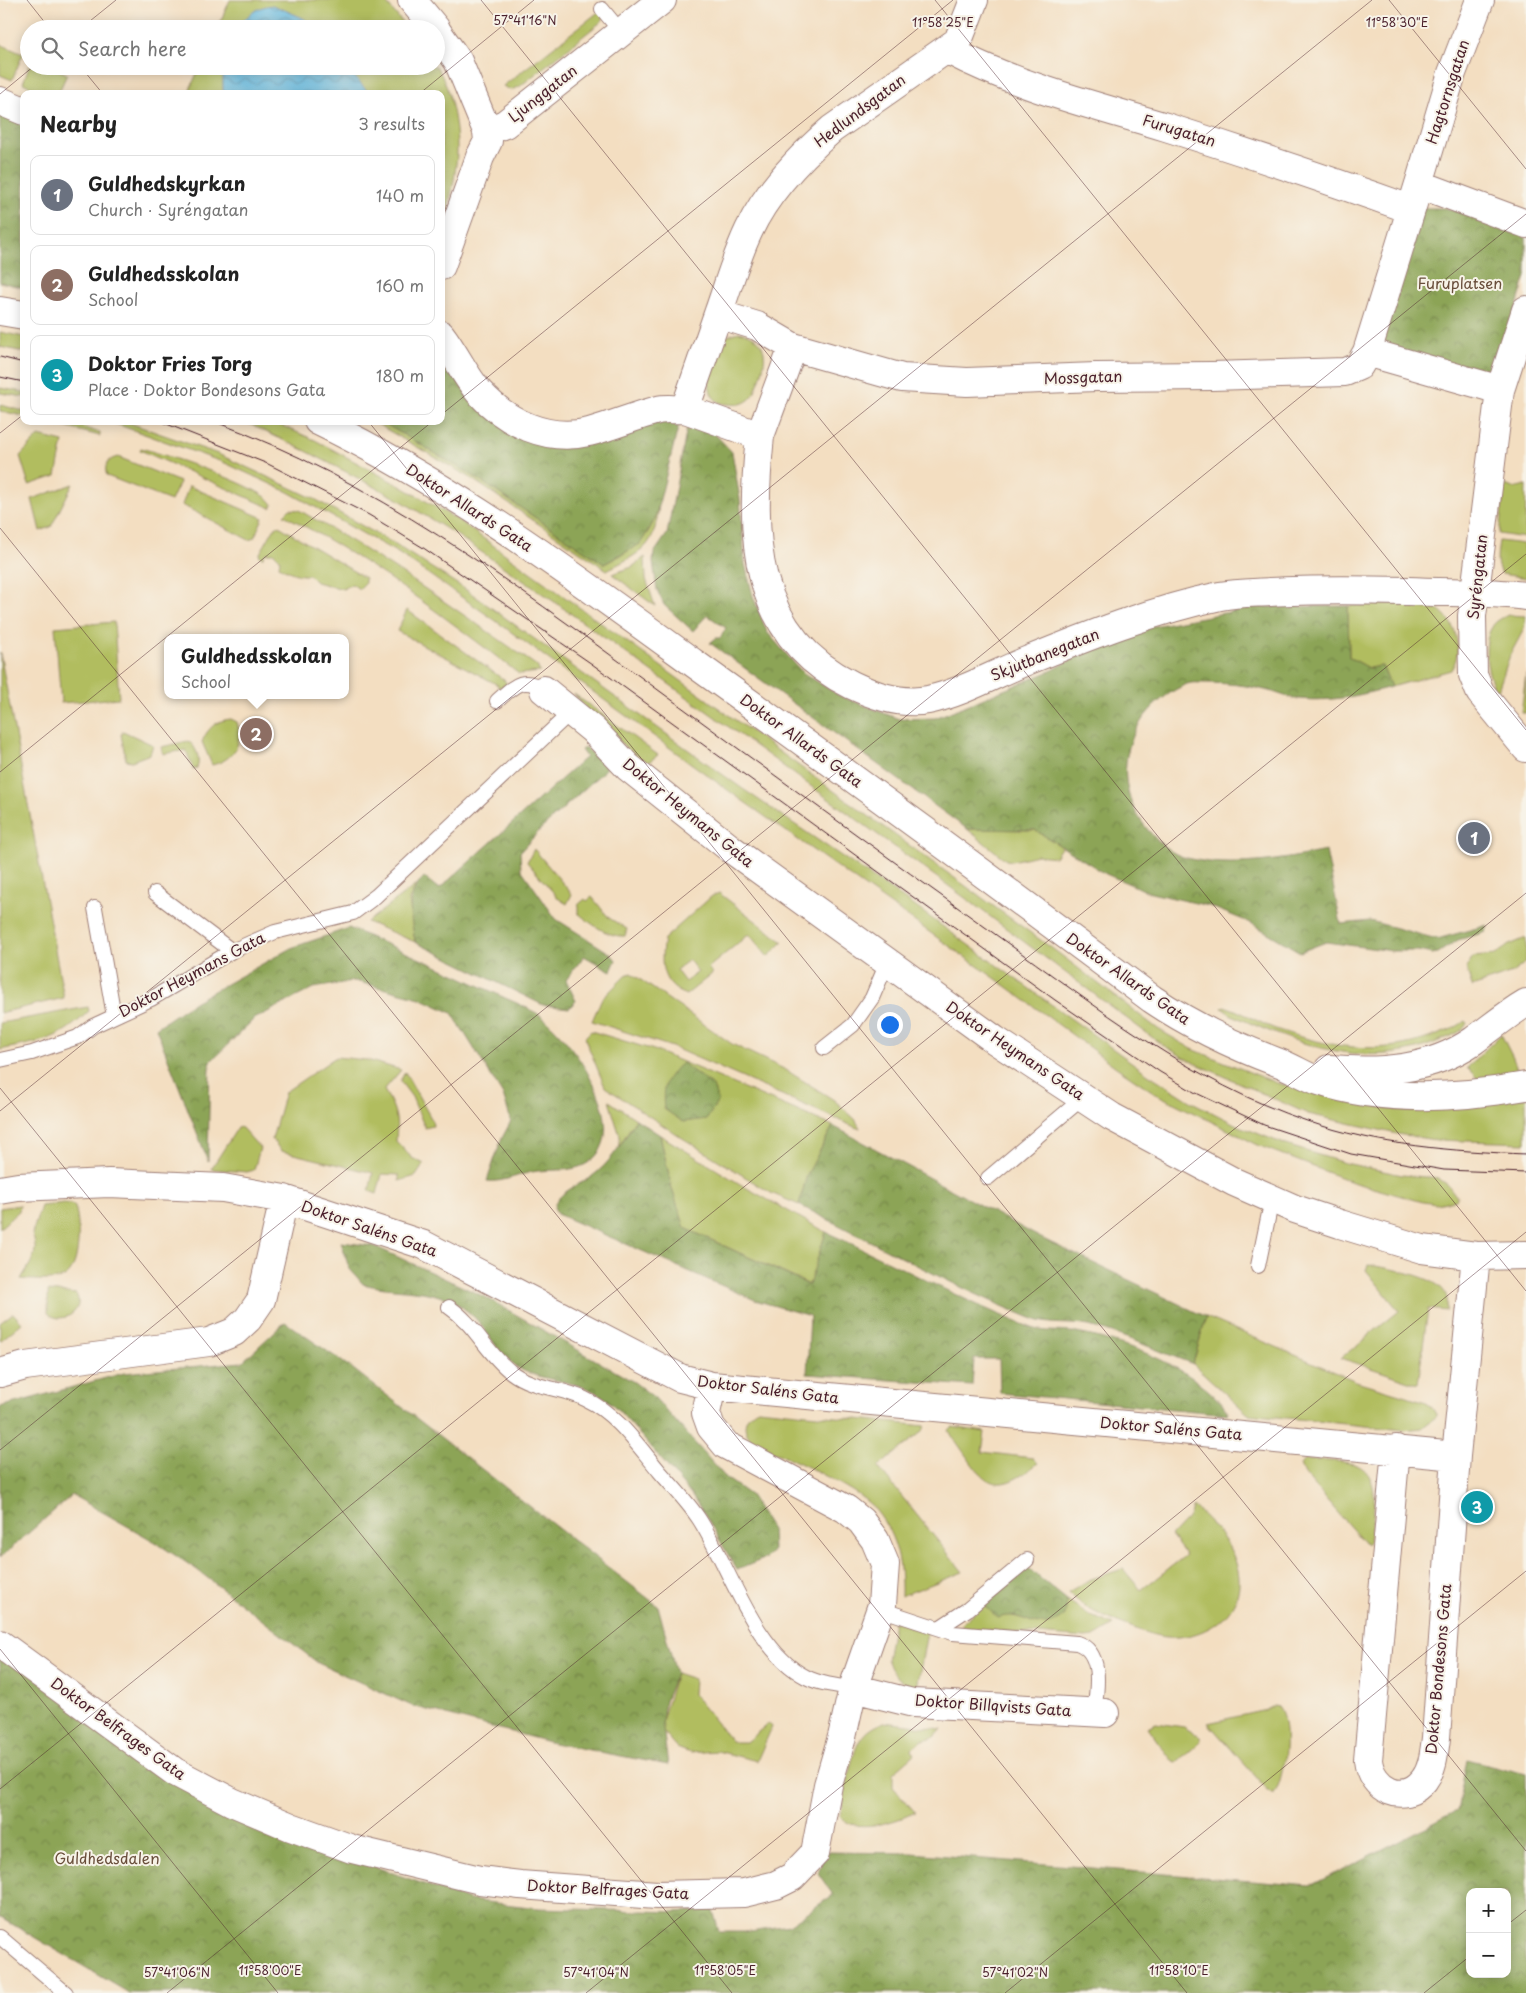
<!DOCTYPE html>
<meta charset="utf-8">
<style>
:root{--surface:#fff;--page:#f6f6f6;--text:#222;--muted:#767676;--line:#e0e0e0;--accent:#111827}
body{margin:0;font-family:"Playpen Sans",sans-serif;background:var(--page);color:var(--text)}
.controls{position:absolute;right:15px;bottom:15px;display:grid;overflow:hidden;border-radius:10px;box-shadow:0 2px 12px #0003}
.controls button{width:45px;height:45px;display:grid;place-items:center;padding:0;border:0;border-bottom:1px solid var(--line);background:var(--surface);color:var(--text);font:25px sans-serif}
.you{position:absolute;left:889px;top:1024px;width:18px;height:18px;margin:-12px;border:4px solid #fff;border-radius:50%;background:#1a73e8;box-shadow:0 0 0 8px #1a73e833}
.badge{display:grid;place-items:center;width:32px;height:32px;border-radius:50%;background:var(--accent);color:#fff;font-size:16px;font-weight:700}
.pin{position:absolute;translate:-50% -50%;border:2px solid #fff;box-shadow:0 1px 5px #0006}
.popup{position:absolute;left:164px;top:634px;width:185px;height:65px;box-sizing:border-box;display:grid;place-content:center;border-radius:10px;background:var(--surface);filter:drop-shadow(0 1px 4px #0005);font-size:16px;white-space:nowrap;color:var(--muted)}
.popup b{font-size:19px;color:var(--text)}
.popup::after{content:'';position:absolute;left:50%;top:100%;margin-left:-10px;border:10px solid transparent;border-top-color:var(--surface)}
.list{margin:0;padding:0;list-style:none}
h2{display:flex;justify-content:space-between;align-items:center;height:65px;margin:0;padding:0 20px;font-size:21px}
h2 small{font-size:16px;font-weight:400;color:var(--muted)}
.list li{display:grid;grid-template-columns:32px 1fr auto;gap:15px;align-items:center;box-sizing:border-box;height:80px;margin:0 10px 10px;padding:0 10px;border:1px solid var(--line);border-radius:10px}
.list b{display:block;font-size:19px;white-space:nowrap}
.list p{margin:0;font-size:16px;white-space:nowrap;color:var(--muted)}
.list em{font-size:16px;font-style:normal;color:var(--muted)}
.icon{flex:none;width:28px;height:28px;fill:none;stroke:currentColor;stroke-width:2;stroke-linecap:round;stroke-linejoin:round}
.map{position:relative;flex:none;width:1526px;height:1993px;overflow:hidden}
.search{position:absolute;background:var(--surface);box-shadow:0 2px 12px #0003;left:20px;top:20px;width:425px;height:55px;display:flex;align-items:center;gap:12px;box-sizing:border-box;padding:0 18px;border-radius:28px;color:var(--muted);font-size:19px}
.panel{position:absolute;background:var(--surface);box-shadow:0 2px 12px #0003;left:20px;top:90px;width:425px;height:335px;border-radius:10px}
.map>svg:first-child{display:block}
</style>
<div class="map">
<svg width="1526" height="1993" viewBox="0 0 1526 1993">
<defs>
<pattern id="forest-crowns" width="20" height="18" patternUnits="userSpaceOnUse" patternTransform="scale(1.25)"><rect width="20" height="18" fill="#8ca456"/><path d="M2 6a3 3 0 1 1 6 0M12 15a3 3 0 1 1 6 0" fill="none" stroke="#748547"/></pattern>
<pattern id="water-waves" width="16" height="10" patternUnits="userSpaceOnUse" patternTransform="scale(1.25)"><rect width="16" height="10" fill="#65bbe2"/><path d="M0 5q4-4 8 0t8 0" fill="none" stroke="#5597b7"/></pattern>
</defs>
<rect width="100%" height="100%" fill="#f7f3e8"/>
<filter id="ink" filterUnits="userSpaceOnUse"><feTurbulence type="fractalNoise" baseFrequency=".02" numOctaves="2"/><feDisplacementMap in="SourceGraphic" scale="10" xChannelSelector="R" yChannelSelector="G"/><feConvolveMatrix kernelMatrix="1 2 1 2 8 2 1 2 1" color-interpolation-filters="sRGB"/></filter>
<filter id="wash" filterUnits="userSpaceOnUse"><feTurbulence type="fractalNoise" baseFrequency=".0096" numOctaves="4" result="noise"/><feDisplacementMap in="SourceGraphic" scale="20" xChannelSelector="R" yChannelSelector="G"/><feGaussianBlur stdDeviation="1.12" result="paint"/><feColorMatrix in="noise" values="0 0 0 0 0 0 0 0 0 0 0 0 0 0 0 0 0 1.4 0 .05"/><feComposite in="paint" operator="in"/></filter>
<g filter="url(#wash)">
<rect width="100%" height="100%" fill="#f3dec1"/>
<!-- green -->
<path fill="#b1bd5f" stroke="#7e6e45" fill-rule="evenodd" d="M230 0H384L408 29H217Z
M601 10 603 17 601 22 519 87 511 90 503 86Z
M0 44 23 54 12 80 0 75Z
M29 66H50L67 74 58 94H47L23 83Z
M200 66H436C452 88 460 137 456 164 454 188 446 213 441 237V94H188Z
M0 332 24 337V352L0 347Z
M739 332C770 337 767 360 759 382 756 388 755 395 750 399 743 405 736 405 728 404 722 404 719 403 714 398 704 386 712 357 719 344 724 337 731 334 739 332Z
M0 388 24 392V397L0 393Z
M0 405 24 411V416L0 411Z
M42 421H65L100 433V436Z
M108 421H124L218 454 313 498 391 542 468 591 740 787 913 905 1148 1074 1192 1102 1237 1125 1289 1146 1345 1163 1402 1175 1438 1178 1448 1185 1457 1197 1456 1200 1436 1204 1423 1202 1355 1183 1260 1146 1158 1095 1116 1067 1006 986 733 794 496 621 398 553 288 492 225 463Z
M243 421H271L315 440 404 488 458 520 1053 949 1158 1029 1192 1049 1277 1083 1340 1099 1526 1097V1143L1435 1140 1397 1134 1308 1114 1188 1060 1161 1044 972 903 772 758 556 603 455 534 398 499 306 451Z
M372 421H380L469 473 604 564C635 548 650 541 659 504 655 548 644 551 607 570L469 477Z
M39 436 63 442 56 476 29 485 20 456Z
M141 448C162 454 267 487 273 505L271 508 140 450Z
M118 457 180 482 171 501 107 476C103 466 108 459 118 457Z
M73 484 51 527 40 531 32 499Z
M1505 485 1513 488 1526 485 1525 538 1499 534Z
M189 486 263 518 254 538 249 540 182 505Z
M290 509 299 510C381 557 459 611 537 666L540 672 519 674C444 616 368 559 284 515Z
M279 526 365 578V583L359 589 352 584 343 589 316 582 309 575C298 576 289 572 279 566L280 559 274 553H266L262 558 259 555 275 527Z
M1499 541 1524 544 1526 578 1502 574C1494 565 1498 552 1499 541Z
M645 557 646 579 655 606 612 574 632 567Z
M1416 602C1421 604 1427 604 1432 606 1455 616 1465 649 1451 670L1391 687 1382 666 1369 668 1349 657 1348 606Z
M407 610 504 680 507 684 498 688V685L397 631Z
M1508 615 1526 616 1524 629 1510 655 1497 693C1487 677 1481 644 1492 627 1495 621 1502 618 1508 615Z
M114 622 119 698 61 703 55 627Z
M0 653 64 998 0 1013Z
M1526 674V713H1521Z
M574 694 658 755 645 765 593 717Z
M231 719 237 722C244 744 233 760 212 765L202 742C207 729 216 720 231 719Z
M123 731 153 745 150 754 132 761 126 760 121 735Z
M188 741C196 746 201 759 197 768L193 769 186 750 163 754 161 747Z
M967 829 1035 830 1062 846 1055 857 1037 855 1012 861 1006 860Z
M534 849 572 894 567 904 559 899 527 862Z
M416 885 409 900 415 942 367 922Z
M719 893 783 942 768 957 749 934 708 968 713 973 686 995C660 984 660 963 664 939L712 896ZM689 960 698 972 685 982 676 970Z
M592 897 609 918 627 929 625 936C609 938 590 923 578 913V905L585 899 587 901Z
M1526 938V962L1512 973 1472 987 1466 967 1473 957 1495 955 1509 945Z
M631 973 732 1044 786 1070 834 1100 855 1119 860 1128H857L672 1047 592 1021 601 1000 626 975Z
M1224 1006C1241 1011 1256 1021 1273 1028 1326 1047 1381 1057 1434 1036 1445 1032 1456 1028 1465 1021L1467 1023C1463 1033 1448 1037 1439 1041 1369 1072 1295 1044 1230 1014L1222 1008Z
M88 1007 89 1011C58 1042 40 1041 0 1050V1023Z
M591 1031 654 1050 833 1126 807 1175 799 1205 771 1193 676 1134 605 1087 586 1041 585 1037Z
M1501 1034 1513 1058 1520 1078 1480 1081 1467 1068Z
M336 1057 367 1060 401 1070 384 1090C396 1110 398 1118 396 1141L412 1158 424 1164 416 1176 399 1181V1175L382 1174 377 1194 369 1191 373 1173 281 1151 272 1139 285 1092Z
M405 1072 432 1120 433 1126 425 1128 412 1097 400 1081Z
M609 1101 636 1119 618 1148 620 1136Z
M238 1127 242 1128 260 1148 254 1170 247 1172 211 1169Z
M660 1135 745 1187 826 1232 810 1285 685 1228 672 1189Z
M64 1203 74 1205C81 1219 81 1270 64 1277 51 1282 34 1280 21 1279 31 1262 40 1253 32 1234L41 1206Z
M20 1205 19 1211 0 1228V1208Z
M1368 1265C1387 1268 1440 1276 1446 1295 1448 1299 1447 1306 1447 1311L1428 1309 1418 1384 1341 1358 1399 1311 1366 1270Z
M48 1291 76 1294C86 1311 61 1326 48 1313Z
M13 1313 22 1323 0 1341V1323Z
M1206 1317 1356 1381 1423 1401 1431 1406 1437 1416 1422 1428 1404 1430 1248 1414 1193 1364Z
M758 1409 925 1426 923 1431 878 1467 963 1572 901 1596C902 1561 896 1532 871 1505 857 1491 811 1468 791 1459 780 1454 763 1450 753 1441 740 1430 744 1415 758 1409Z
M952 1427 985 1432 982 1452 1033 1458 1038 1463C989 1504 982 1476 952 1436L949 1430Z
M1306 1460C1322 1461 1342 1460 1357 1465 1384 1477 1372 1519 1369 1541L1366 1545 1304 1474 1300 1465Z
M1193 1506C1210 1522 1229 1540 1236 1563 1251 1608 1209 1640 1167 1637 1152 1636 1137 1629 1123 1624 1101 1616 1085 1609 1068 1592L1091 1579 1123 1569 1141 1590 1186 1555 1171 1536 1189 1517Z
M1067 1600 1091 1616 1114 1625 1094 1637 1085 1638 966 1628 961 1624 984 1605 998 1617 1008 1614 1044 1625 1065 1615Z
M894 1621 927 1632 917 1688C903 1685 892 1674 887 1660Z
M676 1673 694 1679 693 1694 732 1742H746L769 1723 772 1727 757 1761 717 1751 690 1753 677 1748 663 1732 662 1721Z
M1276 1705C1292 1717 1285 1779 1274 1794H1271L1208 1723 1266 1710Z
M884 1722 942 1729 935 1737 922 1740 912 1749 915 1754 893 1773V1787L915 1812C899 1821 851 1836 840 1815 845 1796 851 1754 860 1740 866 1730 874 1726 884 1722Z
M1156 1723 1184 1727 1200 1737 1201 1741 1177 1763 1173 1762 1147 1727Z"/>
<!-- forest -->
<path fill="url(#forest-crowns)" stroke="#6b6240" fill-rule="evenodd" d="M0 108 24 118V288L0 282Z
M1419 208H1446L1519 232 1526 238V276L1497 372C1467 368 1404 360 1383 340Z
M441 347 521 434 680 420 655 519 640 544 604 564 469 473 380 421H441Z
M688 422 712 431 732 452 740 499 745 564 753 596 767 632 802 672 840 696 899 719 935 718 1053 670 1102 643 1148 627 1257 607 1348 606 1349 657 1369 668 1382 666 1391 687C1357 696 1333 702 1298 699 1287 698 1276 692 1265 690 1246 685 1225 683 1205 683 1199 683 1192 682 1187 684 1127 710 1105 779 1148 830 1158 842 1172 855 1187 858 1232 869 1281 860 1326 851L1341 924 1370 921 1437 939 1488 925 1486 932 1458 940 1438 953 1432 954 1418 951H1392L1326 942 1300 952 1251 923 1209 906 1151 893 1106 874 1035 830 967 829 710 643 716 638H720L726 628 707 615 693 631 664 605 657 590 653 562 654 553 667 534Z
M585 747 607 768 540 830 520 852 521 869 556 919 611 954 616 960 611 971 584 956 566 980 576 1001 569 1008 543 1005 415 942C411 915 404 898 424 877L439 889 586 757 581 750Z
M349 928C398 949 447 970 495 993 510 1001 530 1007 542 1017 573 1041 629 1121 595 1157 580 1173 558 1169 538 1171 520 1173 505 1183 487 1181L501 1140 511 1121 503 1095 452 1013 420 998 355 981 314 988 254 1019 210 1062 208 1161 156 1028 194 1002 291 948Z
M682 1063 713 1086 718 1101 707 1119 683 1122 664 1109C662 1086 664 1079 682 1063Z
M636 1119 660 1135 672 1189 685 1228 809 1285 826 1232C895 1263 962 1301 1032 1328 1046 1333 1063 1330 1077 1333 1130 1343 1194 1367 1228 1411L1227 1414 1000 1393 999 1359H974L972 1386 807 1374 810 1316 755 1300 557 1214 554 1208C556 1193 579 1185 591 1177 611 1163 624 1140 636 1119Z
M833 1126 1039 1237 1206 1317 1193 1364C1158 1351 1124 1335 1089 1326 1070 1322 1050 1326 1033 1319 953 1287 876 1243 799 1205L807 1175Z
M341 1242 374 1246 487 1298 634 1382 655 1398 726 1478 750 1495 772 1530 773 1550 766 1558 737 1570C726 1552 716 1533 705 1515 688 1488 663 1462 643 1438 629 1423 615 1403 597 1393 572 1379 543 1382 518 1368 499 1357 490 1334 476 1319 440 1283 407 1295 363 1284L349 1268Z
M285 1322 353 1369 658 1606 676 1673 665 1701 662 1721 668 1765 553 1743 412 1706 318 1663 196 1569 152 1540 72 1495 0 1558V1407L124 1373 242 1362Z
M1027 1569 1030 1570 1067 1600 1065 1615C1038 1639 1025 1608 998 1618L984 1605Z
M0 1648 196 1793 291 1843 373 1866 469 1900 539 1908 674 1912 713 1910 719 1932H744L789 1925 833 1895 818 1873 825 1852 912 1853 1311 1886 1457 1811 1467 1759 1526 1774V1993H129L0 1917ZM1470 1892H1507V1974H1470Z"/>
<!-- water -->
<path fill="url(#water-waves)" stroke="#586d86" d="M273 5 303 18 318 29H237C246 16 257 6 273 5Z
M223 66H345L370 94H223Z"/>
</g>
<g filter="url(#ink)">
<g fill="none" stroke-linecap="round" stroke-linejoin="round">
<!-- service casing -->
<g stroke="#9e7e76" stroke-width="16">
<path id="service" d="M602 9 621 32
M497 701C514 686 523 675 544 690
M155 893 232 951
M95 908 114 1016
M824 1048 853 1025 872 998 887 963
M0 1060 32 1053 78 1037 93 1026 151 999 232 951 275 932 353 913 376 896 571 712
M988 1178 1084 1097
M1258 1266 1272 1199
M449 1307C475 1324 487 1354 511 1372 533 1389 561 1387 585 1399 617 1414 638 1446 660 1472 673 1487 688 1502 699 1519 729 1565 754 1651 806 1677 820 1684 837 1686 853 1688
M880 1609 953 1633 1077 1643C1104 1652 1097 1690 1094 1713
M939 1628 968 1609 1027 1560
M0 1937 66 1993"/>
</g>
<!-- minor casing -->
<g stroke="#9e7e76" stroke-width="30">
<path id="minor" d="M412 0 436 29
M436 30 458 61 487 131
M948 50C1016 86 1093 105 1166 127 1248 153 1329 180 1410 209
M0 101 24 111
M1419 184 1452 73 1480 0
M1526 224 1419 184 1367 352 1500 390 1526 310
M441 266 480 157 488 141 487 131 505 124 662 0
M718 314C728 286 736 257 749 230 767 191 800 157 832 129L958 41 974 0
M441 335C455 353 464 375 479 392 507 423 547 442 589 432 612 426 635 416 658 410 666 408 676 410 685 409
M793 347 760 436 685 409 718 314 757 326 793 347 902 378 967 382 1096 377 1212 376 1345 372 1359 366 1367 352
M1500 390 1472 616 1473 675 1480 692 1526 748
M760 436C750 534 750 635 852 685 875 696 902 705 928 700 961 693 993 675 1024 662 1088 636 1153 610 1220 596 1236 593 1253 593 1270 592 1316 589 1361 590 1408 591 1447 593 1487 591 1526 596
M544 690 593 730 628 767 731 849 995 1040 1112 1117 1234 1182 1295 1209 1340 1224 1422 1249 1476 1256 1526 1255
M0 1190 18 1187 109 1183 223 1188 284 1199 424 1245 680 1378 712 1386 1456 1456
M0 1373 25 1366 209 1342 234 1332 248 1319 261 1300 284 1199
M1396 1449 1368 1760C1371 1789 1404 1806 1424 1780 1433 1768 1434 1753 1436 1738L1456 1456 1476 1256
M0 1644 175 1772 232 1802 291 1827 352 1849 480 1880 520 1885 657 1895 744 1893 776 1885 792 1877 815 1853 828 1785 842 1737 853 1688 882 1605 885 1564 875 1540 861 1521 846 1509 726 1445 711 1427 706 1413 712 1386
M853 1688 913 1703 1105 1713"/>
</g>
<!-- tertiary casing -->
<g stroke="#9e7e76" stroke-width="30">
<path id="tertiary" d="M0 311 24 315
M318 421C453 486 574 576 695 664 848 774 1001 886 1152 999 1192 1026 1232 1045 1277 1062 1292 1067 1304 1076 1319 1081 1384 1103 1459 1098 1526 1086
M1329 1069C1380 1073 1429 1071 1473 1041 1491 1028 1507 1014 1526 1003"/>
</g>
<!-- service -->
<use href="#service" stroke="#fff" stroke-width="14"/>
<!-- minor -->
<use href="#minor" stroke="#fff" stroke-width="28"/>
<!-- tertiary -->
<use href="#tertiary" stroke="#fff" stroke-width="28"/>
<!-- tram -->
<path stroke="#4a1f2b" stroke-width="1" d="M0 357 24 363
M0 377 24 382
M159 421 268 464 369 515 422 547 592 664 1055 1000 1160 1072 1194 1092 1264 1125 1351 1154 1444 1170 1526 1173
M213 421C372 479 511 582 646 681 763 767 881 853 999 937 1097 1007 1193 1083 1307 1121 1379 1146 1451 1151 1526 1154"/>
</g>
</g>
<!-- ticks -->
<path fill="none" stroke="#4a1f2b" stroke-width="1" stroke-opacity="0.45" d="M27 0 50 29M481 0 1526 1291M935 0 1526 730M1389 0 1526 169M80 29 116 0M80 66 103 94M0 94 34 66M419 94 534 0M441 415 953 0M368 421 1526 1851M0 433 24 414M0 528 1187 1993M0 772 433 421M0 1088 732 1993M0 1111 1372 0M0 1450 1526 214M0 1649 278 1993M0 1789 1526 554M1507 1925 1526 1910M167 1993 1526 893M586 1993 1526 1232M1005 1993 1526 1571M1424 1993 1470 1956"/>
<g text-anchor="middle" stroke-width="4" stroke-linejoin="round" paint-order="stroke">
<!-- street labels -->
<g font-size="15" fill="#4a1f2b" stroke="#f7f3e8">
<text transform="translate(1448 92) rotate(-72)" y="5">Hagtornsgatan</text>
<text transform="translate(543 94) rotate(-38)" y="5">Ljunggatan</text>
<text transform="translate(860 111) rotate(-37)" y="5">Hedlundsgatan</text>
<text transform="translate(1179 131) rotate(17)" y="5">Furugatan</text>
<text transform="translate(1083 378) rotate(-2)" y="5">Mossgatan</text>
<text transform="translate(469 508) rotate(33)" y="5">Doktor Allards Gata</text>
<text transform="translate(1478 577) rotate(-84)" y="5">Syréngatan</text>
<text transform="translate(1045 655) rotate(-22)" y="5">Skjutbanegatan</text>
<text transform="translate(801 741) rotate(36)" y="5">Doktor Allards Gata</text>
<text transform="translate(688 813) rotate(39)" y="5">Doktor Heymans Gata</text>
<text transform="translate(192 975) rotate(-28)" y="5">Doktor Heymans Gata</text>
<text transform="translate(1128 979) rotate(35)" y="5">Doktor Allards Gata</text>
<text transform="translate(1015 1051) rotate(34)" y="5">Doktor Heymans Gata</text>
<text transform="translate(369 1229) rotate(19)" y="5">Doktor Saléns Gata</text>
<text transform="translate(768 1390) rotate(7)" y="5">Doktor Saléns Gata</text>
<text transform="translate(1171 1429) rotate(5)" y="5">Doktor Saléns Gata</text>
<text transform="translate(1439 1669) rotate(-85)" y="5">Doktor Bondesons Gata</text>
<text transform="translate(993 1706) rotate(4)" y="5">Doktor Billqvists Gata</text>
<text transform="translate(118 1729) rotate(36)" y="5">Doktor Belfrages Gata</text>
<text transform="translate(608 1890) rotate(3)" y="5">Doktor Belfrages Gata</text>
</g>
<!-- park labels -->
<g font-size="15" fill="#694e3b" stroke="#f7f3e8">
<text x="1460" y="289">Furuplatsen</text>
<text x="107" y="1864">Guldhedsdalen</text>
</g>
</g>
<g font-size="12" text-anchor="middle" fill="#4a1f2b" stroke="#f7f3e8" stroke-width="4" stroke-linejoin="round" paint-order="stroke">
<text x="525" y="25">57°41'16"N</text>
<text x="943" y="27">11°58'25"E</text>
<text x="1397" y="27">11°58'30"E</text>
<text x="270" y="1975">11°58'00"E</text>
<text x="725" y="1975">11°58'05"E</text>
<text x="1179" y="1975">11°58'10"E</text>
<text x="177" y="1977">57°41'06"N</text>
<text x="596" y="1977">57°41'04"N</text>
<text x="1015" y="1977">57°41'02"N</text>
</g>
</svg>
<div class="controls">
<button>+</button>
<button>−</button>
</div>
<div class="you"></div>
<div class="pin badge" style="left:1474px;top:838px;background:#6b7280">1</div>
<div class="pin badge" style="left:256px;top:734px;background:#8d6e63">2</div>
<div class="popup"><b>Guldhedsskolan</b>School</div>
<div class="pin badge" style="left:1477px;top:1507px;background:#0f9aa8">3</div>
<div class="search"><svg class="icon" aria-label="search" viewBox="0 0 24 24"><circle cx="10" cy="10" r="6"/><path d="M15 15l6 6"/></svg>Search here</div>
<section class="panel">
<h2>Nearby<small>3 results</small></h2>
<ul class="list">
<li><span class="badge" style="background:#6b7280">1</span><div><b>Guldhedskyrkan</b><p>Church · Syréngatan</p></div><em>140 m</em></li>
<li><span class="badge" style="background:#8d6e63">2</span><div><b>Guldhedsskolan</b><p>School</p></div><em>160 m</em></li>
<li><span class="badge" style="background:#0f9aa8">3</span><div><b>Doktor Fries Torg</b><p>Place · Doktor Bondesons Gata</p></div><em>180 m</em></li>
</ul>
</section>
</div>
